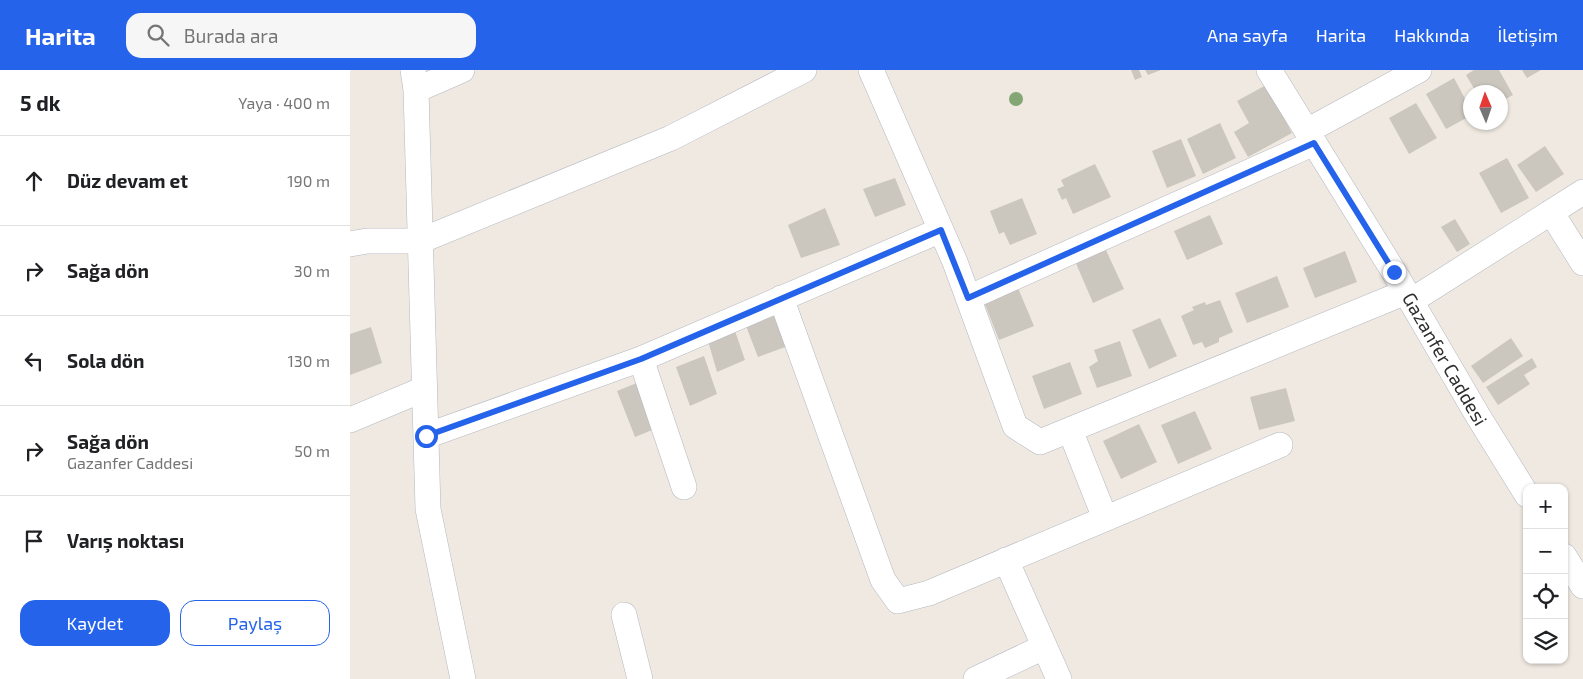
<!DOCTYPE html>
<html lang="tr">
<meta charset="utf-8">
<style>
:root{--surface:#fff;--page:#f6f6f6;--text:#202124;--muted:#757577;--line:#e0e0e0;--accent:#2563eb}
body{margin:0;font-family:"Exo 2",sans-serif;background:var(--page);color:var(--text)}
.controls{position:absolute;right:15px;bottom:15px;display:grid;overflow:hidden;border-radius:10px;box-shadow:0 1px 4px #0004}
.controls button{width:45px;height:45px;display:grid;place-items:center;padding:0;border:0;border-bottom:1px solid var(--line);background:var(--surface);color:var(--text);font:25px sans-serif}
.compass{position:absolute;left:1113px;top:15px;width:45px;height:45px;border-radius:50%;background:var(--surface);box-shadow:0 1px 4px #0004;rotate:358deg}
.stop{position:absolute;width:15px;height:15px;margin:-11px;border:4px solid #2563eb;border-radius:50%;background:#fff}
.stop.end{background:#2563eb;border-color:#fff;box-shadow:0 1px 5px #0008}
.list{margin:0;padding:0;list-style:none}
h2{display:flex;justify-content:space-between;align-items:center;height:65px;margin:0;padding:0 20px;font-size:21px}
h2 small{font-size:16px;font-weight:400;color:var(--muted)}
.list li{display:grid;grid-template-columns:32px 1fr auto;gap:15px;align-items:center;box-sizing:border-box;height:90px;padding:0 20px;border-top:1px solid var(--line)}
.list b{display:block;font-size:19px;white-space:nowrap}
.list p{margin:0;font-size:16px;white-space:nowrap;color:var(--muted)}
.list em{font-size:16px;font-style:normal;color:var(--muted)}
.actions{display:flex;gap:10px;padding:15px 20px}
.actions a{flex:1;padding:11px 0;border:1px solid var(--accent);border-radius:15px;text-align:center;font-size:18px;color:var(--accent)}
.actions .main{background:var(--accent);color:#fff}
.icon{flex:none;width:28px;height:28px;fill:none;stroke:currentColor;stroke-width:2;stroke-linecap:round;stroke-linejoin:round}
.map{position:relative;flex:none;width:1233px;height:609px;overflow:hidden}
header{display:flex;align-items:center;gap:30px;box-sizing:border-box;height:70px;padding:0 25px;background:var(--accent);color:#fff}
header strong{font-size:24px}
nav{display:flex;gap:28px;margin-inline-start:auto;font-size:18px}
.search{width:350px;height:45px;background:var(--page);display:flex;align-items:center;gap:12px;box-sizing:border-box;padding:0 18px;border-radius:15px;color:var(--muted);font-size:19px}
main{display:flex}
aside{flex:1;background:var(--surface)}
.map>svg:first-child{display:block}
</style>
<header>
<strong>Harita</strong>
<div class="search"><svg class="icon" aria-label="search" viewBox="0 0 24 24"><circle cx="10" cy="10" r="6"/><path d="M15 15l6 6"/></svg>Burada ara</div>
<nav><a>Ana sayfa</a><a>Harita</a><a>Hakkında</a><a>İletişim</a></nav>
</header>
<main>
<aside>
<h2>5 dk<small>Yaya · 400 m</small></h2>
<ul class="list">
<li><svg class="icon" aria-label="ahead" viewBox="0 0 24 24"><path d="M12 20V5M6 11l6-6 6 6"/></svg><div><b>Düz devam et</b></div><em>190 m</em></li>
<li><svg class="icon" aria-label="right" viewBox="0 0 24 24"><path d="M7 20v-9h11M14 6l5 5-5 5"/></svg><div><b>Sağa dön</b></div><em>30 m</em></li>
<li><svg class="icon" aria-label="left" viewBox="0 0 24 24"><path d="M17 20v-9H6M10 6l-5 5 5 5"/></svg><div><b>Sola dön</b></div><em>130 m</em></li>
<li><svg class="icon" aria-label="right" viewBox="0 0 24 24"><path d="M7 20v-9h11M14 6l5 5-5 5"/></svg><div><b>Sağa dön</b><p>Gazanfer Caddesi</p></div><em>50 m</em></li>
<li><svg class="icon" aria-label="arrive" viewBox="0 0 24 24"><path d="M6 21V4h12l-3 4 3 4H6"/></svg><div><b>Varış noktası</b></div></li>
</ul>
<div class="actions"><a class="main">Kaydet</a><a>Paylaş</a></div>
</aside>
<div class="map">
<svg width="1233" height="609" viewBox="0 0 1233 609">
<rect width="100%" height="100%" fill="#efe9e1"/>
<!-- building -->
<path fill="#cbc7bf" d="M781 0H789L792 7 785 10Z
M795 0H811L798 5Z
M1124 0H1149L1163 25 1150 32V22H1126L1116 5Z
M1172 0H1191L1177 8Z
M1104 8 1120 38V46L1096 59 1076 24Z
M916 15 942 63 898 87 884 62 899 53 887 31Z
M1066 33 1087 68 1059 84 1039 48Z
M870 53 886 88 853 104 837 69Z
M831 69 846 106 817 118 802 81Z
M1195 76 1214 104 1186 122 1167 95Z
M1157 88 1179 128 1151 143 1129 103Z
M745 94 761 127 723 144 716 128 712 130 707 119 714 116 711 110Z
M545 108 556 135 525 147 513 119Z
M672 128 687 164 660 175 654 162 649 164 640 141Z
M475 138 490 175 451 188 438 155Z
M860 145 873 174 837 190 824 161Z
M1105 149 1120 174 1107 182 1091 157Z
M755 178 774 219 743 233 725 191Z
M995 181 1007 212 965 228 953 198Z
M927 206 939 237 897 253 885 223Z
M668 218 684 256 649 270 634 232Z
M870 230 883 262 869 268V272L855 278 852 272 843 275 831 246 844 240 842 237 855 232 856 235Z
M427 245 438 276 408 287 396 256Z
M810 248 827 286 799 299 782 260Z
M21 257 32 293 0 305V264Z
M385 261 395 290 367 302 358 271Z
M1161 268 1173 286 1133 313 1121 296Z
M770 271 782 306 747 318 739 297 748 291 744 280Z
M354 286 367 324 340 336 326 297Z
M1182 288 1187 297 1174 305 1180 314 1148 335 1136 317Z
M720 292 732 324 694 339 682 306Z
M294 310 312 356 285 367 267 321Z
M936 318 945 351 909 360 900 327Z
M845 341 862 379 828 394 811 355Z
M789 354 807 392 771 409 753 371Z"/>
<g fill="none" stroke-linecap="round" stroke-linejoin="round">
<!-- minor casing -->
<g stroke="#b4b7c1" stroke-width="26">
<path id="minor" d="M63 0 66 20 78 439 113 609
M521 0 605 192 665 356 690 372 1056 222
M919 0 1044 202 1128 346 1177 425
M66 20 112 0
M957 61 1069 0
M1201 142 1233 193
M0 174 17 171H70L321 68 454 0
M431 228 533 510 548 531 579 523 930 375
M618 228 964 73
M1061 231 1233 122
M291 289 334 417
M0 350 74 319
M720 360 755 448
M76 366 291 289 591 160
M1214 486 1233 516
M656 490 709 609
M274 545 290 609
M626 609 694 577"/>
</g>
<!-- minor -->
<use href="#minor" stroke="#fff" stroke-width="25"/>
</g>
<!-- trees -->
<circle fill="#84a574" cx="666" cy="29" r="7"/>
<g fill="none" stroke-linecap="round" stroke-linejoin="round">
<!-- route -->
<path stroke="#2563eb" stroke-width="6" d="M76 366 291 289 591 160 618 228 964 73 1044 202"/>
</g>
<g text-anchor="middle" stroke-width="5" stroke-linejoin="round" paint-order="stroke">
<!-- street labels -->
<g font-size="19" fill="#2e2e2e" stroke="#fff">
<text transform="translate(1095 289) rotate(60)" y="7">Gazanfer Caddesi</text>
</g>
</g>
</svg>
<div class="controls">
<button>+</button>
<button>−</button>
<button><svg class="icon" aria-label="locate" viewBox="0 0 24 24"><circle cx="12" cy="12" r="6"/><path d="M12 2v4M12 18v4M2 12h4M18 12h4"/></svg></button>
<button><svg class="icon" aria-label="layers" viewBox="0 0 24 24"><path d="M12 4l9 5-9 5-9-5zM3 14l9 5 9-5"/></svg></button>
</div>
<svg class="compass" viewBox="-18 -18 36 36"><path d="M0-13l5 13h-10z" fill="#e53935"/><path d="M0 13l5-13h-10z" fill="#757577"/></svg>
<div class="stop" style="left:76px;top:366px"></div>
<div class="stop end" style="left:1044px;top:202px"></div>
</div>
</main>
